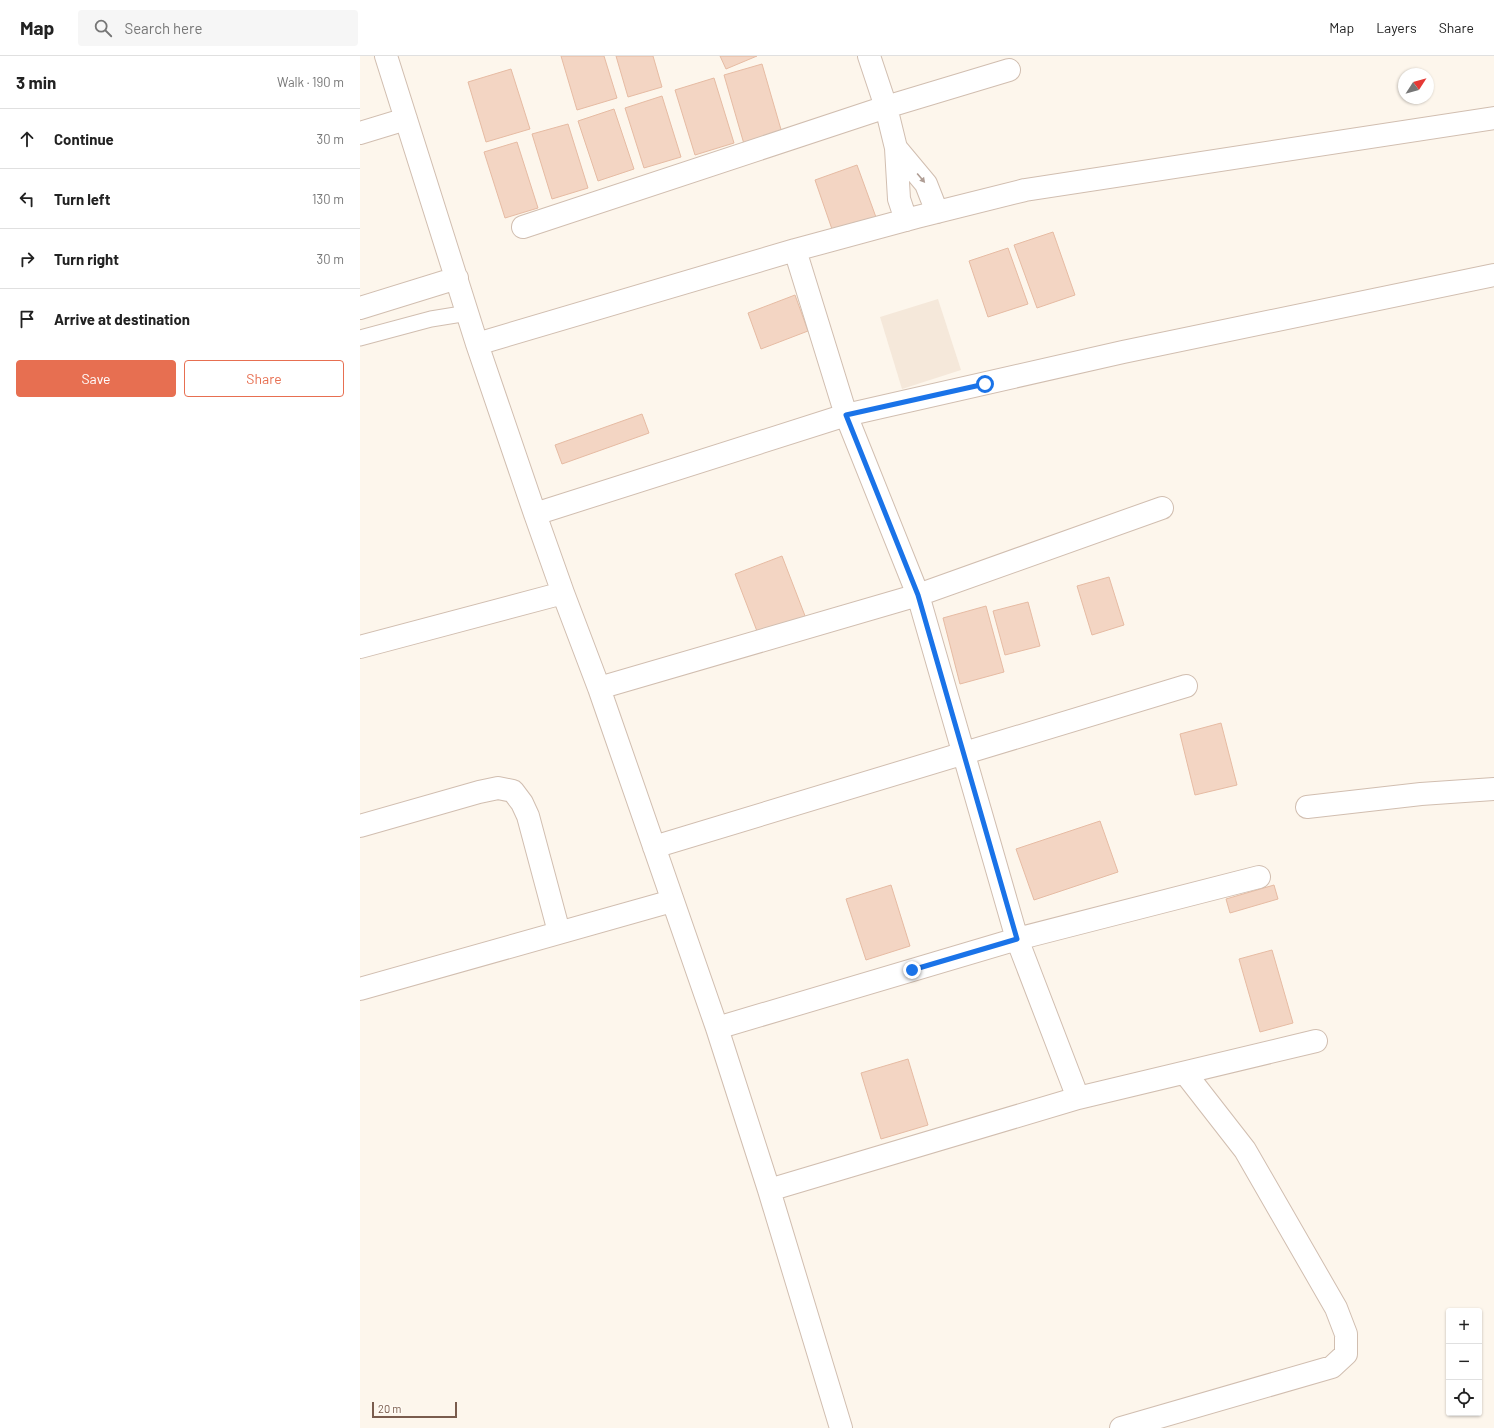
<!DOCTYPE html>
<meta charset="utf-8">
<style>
:root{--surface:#fff;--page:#f6f6f6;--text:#222;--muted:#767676;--line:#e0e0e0;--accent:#e76f51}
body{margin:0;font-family:Barlow,sans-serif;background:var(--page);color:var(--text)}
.controls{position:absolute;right:12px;bottom:12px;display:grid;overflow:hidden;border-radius:4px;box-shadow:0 1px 3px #0004}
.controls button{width:36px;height:36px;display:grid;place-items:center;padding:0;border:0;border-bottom:1px solid var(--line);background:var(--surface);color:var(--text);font:20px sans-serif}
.compass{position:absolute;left:1038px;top:12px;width:36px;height:36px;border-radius:50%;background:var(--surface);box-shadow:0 1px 3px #0004;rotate:54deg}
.scale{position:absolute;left:12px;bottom:10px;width:85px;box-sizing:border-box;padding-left:4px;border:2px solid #7a5c4d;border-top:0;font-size:11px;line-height:14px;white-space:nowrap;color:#7a5c4d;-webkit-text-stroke:3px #fffaf3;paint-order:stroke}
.stop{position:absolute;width:12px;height:12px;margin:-9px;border:3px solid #1a73e8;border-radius:50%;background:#fff}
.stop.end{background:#1a73e8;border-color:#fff;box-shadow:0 1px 4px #0008}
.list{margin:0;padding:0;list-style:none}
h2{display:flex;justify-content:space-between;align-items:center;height:52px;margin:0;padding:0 16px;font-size:17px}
h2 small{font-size:13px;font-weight:400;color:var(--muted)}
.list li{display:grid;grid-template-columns:26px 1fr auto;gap:12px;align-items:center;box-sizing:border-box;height:60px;padding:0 16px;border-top:1px solid var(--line)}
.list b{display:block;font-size:15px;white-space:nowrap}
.list em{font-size:13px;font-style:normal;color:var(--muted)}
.actions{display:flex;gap:8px;padding:12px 16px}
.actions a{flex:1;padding:9px 0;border:1px solid var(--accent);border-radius:4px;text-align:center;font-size:14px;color:var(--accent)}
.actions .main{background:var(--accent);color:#fff}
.icon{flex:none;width:22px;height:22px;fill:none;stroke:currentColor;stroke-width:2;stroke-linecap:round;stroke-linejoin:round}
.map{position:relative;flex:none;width:1134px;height:1372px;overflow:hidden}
header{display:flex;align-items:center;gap:24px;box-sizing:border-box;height:56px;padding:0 20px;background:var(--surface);border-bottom:1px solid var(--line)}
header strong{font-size:19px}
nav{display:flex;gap:22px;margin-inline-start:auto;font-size:14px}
.search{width:280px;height:36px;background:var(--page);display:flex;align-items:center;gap:10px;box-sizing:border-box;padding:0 14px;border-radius:4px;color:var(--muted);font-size:15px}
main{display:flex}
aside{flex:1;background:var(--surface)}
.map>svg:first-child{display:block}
</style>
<header>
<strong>Map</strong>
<div class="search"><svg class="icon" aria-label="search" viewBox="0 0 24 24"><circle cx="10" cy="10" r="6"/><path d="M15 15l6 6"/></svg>Search here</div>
<nav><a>Map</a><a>Layers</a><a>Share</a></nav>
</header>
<main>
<aside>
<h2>3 min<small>Walk · 190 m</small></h2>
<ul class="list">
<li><svg class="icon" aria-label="ahead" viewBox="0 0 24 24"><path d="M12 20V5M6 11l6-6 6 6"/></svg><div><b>Continue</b></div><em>30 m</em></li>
<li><svg class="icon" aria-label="left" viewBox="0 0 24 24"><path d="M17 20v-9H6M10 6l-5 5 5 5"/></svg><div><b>Turn left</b></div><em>130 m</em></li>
<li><svg class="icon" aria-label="right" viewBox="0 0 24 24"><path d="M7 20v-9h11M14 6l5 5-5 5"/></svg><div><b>Turn right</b></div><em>30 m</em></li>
<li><svg class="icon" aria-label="arrive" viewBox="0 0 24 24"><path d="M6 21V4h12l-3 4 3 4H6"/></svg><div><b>Arrive at destination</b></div></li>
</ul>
<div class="actions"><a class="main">Save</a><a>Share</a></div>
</aside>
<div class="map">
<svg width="1134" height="1372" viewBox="0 0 1134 1372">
<rect width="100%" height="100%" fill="#fdf6ec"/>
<!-- residential -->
<path fill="#f5e8da" d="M578 243 601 314 542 333 520 261Z"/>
<!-- building -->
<path fill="#f3d5c3" stroke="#e6bba3" d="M201 0H244L257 42 217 54Z
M256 0H293L302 31 268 41Z
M360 0H397L366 13Z
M402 8 422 77 384 88 364 19Z
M151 13 170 73 126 86 108 26Z
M354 22 374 87 335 99 315 34Z
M302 40 321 101 284 112 265 52Z
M254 53 274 113 238 125 218 65Z
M208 68 228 132 192 143 172 78Z
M157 86 178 152 145 162 124 96Z
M497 109 517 164 474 179 455 124Z
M693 176 715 239 677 252 654 189Z
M648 192 668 248 628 261 609 205Z
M435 239 448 275 401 293 388 257Z
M282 358 289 377 202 408 195 389Z
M422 500 447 565 400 583 375 518Z
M749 521 764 569 732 579 717 530Z
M668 546 680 590 645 599 633 555Z
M626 550 644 616 600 628 583 562Z
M861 667 877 729 835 739 820 678Z
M740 765 758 816 674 844 656 793Z
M531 829 550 890 506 904 486 843Z
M914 829 918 843 870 857 866 843Z
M912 894 933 967 900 976 879 903Z
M548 1003 568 1069 521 1083 501 1017Z"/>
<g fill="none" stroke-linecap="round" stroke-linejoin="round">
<!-- service casing -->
<g stroke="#d1beb0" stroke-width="17">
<path id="service" d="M0 282 71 263 108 257"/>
</g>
<!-- minor casing -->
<g stroke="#d1beb0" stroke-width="24">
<path id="minor" d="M26 0 117 288 175 458 203 537 239 632 357 972 409 1134 481 1372
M509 0 526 51 536 92 539 143 546 164
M0 77 46 63
M536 92 566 128 577 156
M163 171 526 51 649 14
M435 194 486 359 558 539 657 883 718 1042
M0 252 97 222
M117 288 435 194 557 161 665 134 1134 62
M175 458 486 359 763 296 1134 219
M0 591 203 537
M239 632 558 539 802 452
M947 751 1061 738 1134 733
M0 770 119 736 138 732 153 735 162 747 168 760 199 876
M294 791 826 630
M0 933 312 845
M357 972 657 883 899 821
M409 1134 718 1042 956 985
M761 1372 972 1311 986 1298V1278L976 1252 885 1094 825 1017"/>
</g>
<!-- service -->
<use href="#service" stroke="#fff" stroke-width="15"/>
<!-- minor -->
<use href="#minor" stroke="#fff" stroke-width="22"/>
</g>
<!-- one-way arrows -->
<defs><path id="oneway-solid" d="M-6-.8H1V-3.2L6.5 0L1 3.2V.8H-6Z"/></defs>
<use fill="#af9d94" href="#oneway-solid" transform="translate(561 122) rotate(50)"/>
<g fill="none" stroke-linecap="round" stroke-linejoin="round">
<!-- route -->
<path stroke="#1a73e8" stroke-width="5" d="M552 914 657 883 558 539 486 359 625 328"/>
</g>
</svg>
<div class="controls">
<button>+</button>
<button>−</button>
<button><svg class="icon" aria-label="locate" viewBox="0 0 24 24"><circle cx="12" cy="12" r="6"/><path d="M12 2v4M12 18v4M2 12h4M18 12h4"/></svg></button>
</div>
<svg class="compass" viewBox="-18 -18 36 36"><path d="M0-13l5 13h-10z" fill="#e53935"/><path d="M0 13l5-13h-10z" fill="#767676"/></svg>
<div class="scale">20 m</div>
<div class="stop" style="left:625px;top:328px"></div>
<div class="stop end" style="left:552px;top:914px"></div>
</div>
</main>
